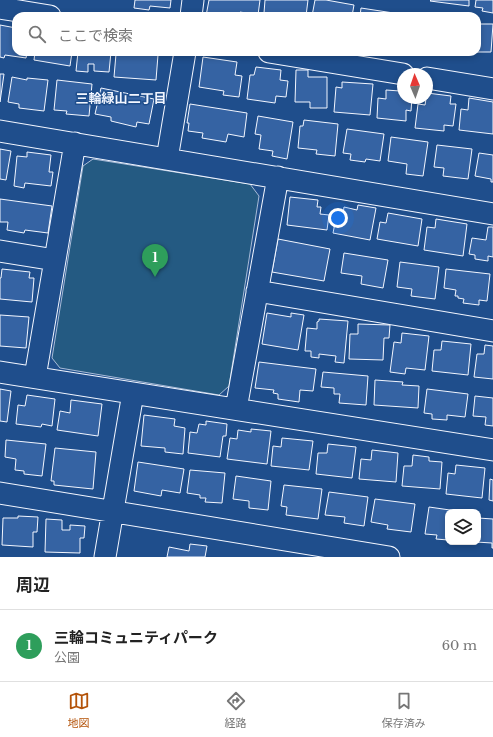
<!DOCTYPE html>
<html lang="ja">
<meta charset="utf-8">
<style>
:root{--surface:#fff;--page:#f2f2f2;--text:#222;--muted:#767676;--line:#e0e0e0;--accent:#b45309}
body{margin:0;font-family:"Libre Baskerville","Noto Sans JP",serif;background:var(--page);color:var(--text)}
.controls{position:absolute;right:12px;bottom:12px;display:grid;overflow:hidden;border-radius:8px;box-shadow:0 2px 6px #0003}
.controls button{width:36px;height:36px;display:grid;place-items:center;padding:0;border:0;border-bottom:1px solid var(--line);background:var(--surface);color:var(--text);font:20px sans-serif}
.compass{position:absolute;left:397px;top:68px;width:36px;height:36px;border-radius:50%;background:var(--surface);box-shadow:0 2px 6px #0003;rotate:358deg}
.you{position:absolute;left:338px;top:218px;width:14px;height:14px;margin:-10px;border:3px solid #fff;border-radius:50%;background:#1a73e8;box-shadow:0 0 0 6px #1a73e833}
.badge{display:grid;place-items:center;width:26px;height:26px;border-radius:50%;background:var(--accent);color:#fff;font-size:13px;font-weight:700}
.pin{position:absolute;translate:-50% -33px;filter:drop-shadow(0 1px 2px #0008)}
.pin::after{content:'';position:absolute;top:21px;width:14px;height:12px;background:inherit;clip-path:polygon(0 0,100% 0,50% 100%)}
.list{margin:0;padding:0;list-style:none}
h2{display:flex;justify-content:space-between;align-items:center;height:52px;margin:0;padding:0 16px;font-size:17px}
h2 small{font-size:13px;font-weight:400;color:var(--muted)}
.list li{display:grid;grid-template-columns:26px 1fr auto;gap:12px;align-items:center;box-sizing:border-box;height:72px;padding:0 16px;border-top:1px solid var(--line)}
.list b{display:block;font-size:15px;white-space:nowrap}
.list p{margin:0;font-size:13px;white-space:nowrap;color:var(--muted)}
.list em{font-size:13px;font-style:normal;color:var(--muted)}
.icon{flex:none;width:22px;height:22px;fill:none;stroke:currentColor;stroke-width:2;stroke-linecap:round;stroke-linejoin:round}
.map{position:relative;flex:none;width:493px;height:557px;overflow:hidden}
.search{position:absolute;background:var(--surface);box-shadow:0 2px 6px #0003;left:12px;right:12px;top:12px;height:44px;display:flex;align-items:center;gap:10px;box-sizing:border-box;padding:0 14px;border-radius:12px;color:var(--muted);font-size:15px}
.sheet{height:124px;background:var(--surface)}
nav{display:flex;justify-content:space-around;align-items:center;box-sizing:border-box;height:56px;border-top:1px solid var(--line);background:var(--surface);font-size:11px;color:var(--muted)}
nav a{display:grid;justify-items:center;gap:2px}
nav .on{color:var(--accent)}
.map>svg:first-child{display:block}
</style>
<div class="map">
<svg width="493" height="557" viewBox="0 0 493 557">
<rect width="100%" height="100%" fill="#1f4e8c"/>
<!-- green -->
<path fill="#245a82" stroke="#a8bbd7" d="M93 159 250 184 259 196 229 386 219 395 60 368 52 358 83 166Z"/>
<!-- building -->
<path fill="#3563a3" stroke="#f2f6ff" d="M135 0H171L170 8 150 6 149 10 134 8Z
M209 0H260L258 15 240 12 239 16H206Z
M265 0H308L306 16H268L269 14 264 13Z
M315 0H326L354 5 352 16H312Z
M431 0H469V6L430 1Z
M476 0H493V13L482 11 483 8 475 7Z
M361 8 400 14V16H360Z
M477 24H493L491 52H477Z
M0 25 16 28V52H27L26 58 5 55 4 58 0 57Z
M35 52H72L70 66 34 60Z
M78 52H111L109 72 94 71V64H88V72L76 71Z
M126 52H148V54L158 55 156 80 114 77 116 54H126Z
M203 57 237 62 235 75 242 76 239 97 223 95 224 91 199 87Z
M256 67 281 70 280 80 288 81 286 97 276 96 275 103 247 99 250 75H254Z
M296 70H308V77H327V108H310V102H295Z
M0 74H4L0 102Z
M12 77 27 80V78L48 80 44 111 19 108V104L8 102Z
M57 80 92 84 89 116 66 114 67 111 54 110Z
M342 82 373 84 370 115 334 112 336 87 342 88Z
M400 87H403V98H412L411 111 406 110V121L377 118 378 98 386 99V90L400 91Z
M101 88 154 99 149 124 137 122 136 127 111 121V117L95 114Z
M427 93 451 96 450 104H456L453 126 444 125V131L415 128 418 104 425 105Z
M469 98 493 102V134L459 130 461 109 468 110Z
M190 104 247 113 244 137 228 134 226 142 202 138 203 133 188 131 189 123H187Z
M258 116 293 122 287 159 272 156 273 151 259 149 261 135 255 134Z
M304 120 338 124 335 156 316 154 317 150 298 148 300 126H303Z
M347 129 384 134 380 161 366 159 365 162 350 160 351 154 343 153Z
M391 137 428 142 423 176 406 174 407 164 388 161Z
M437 145 472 149 468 179 443 176 444 168 434 167Z
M0 149 11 151 6 180 0 179Z
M27 152 51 155 49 172H53L51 186 25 183 24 188 14 186 17 156 27 157Z
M479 153 493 155V182H491V179L475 176Z
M290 197 318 200 317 207H321L320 214 329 215 327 230 287 225Z
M0 199 52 206 48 233 25 230 24 233 7 230 8 222H0Z
M358 205 376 208 370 240 333 233 337 213 343 214 344 207 357 210Z
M388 213 422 219 418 246 377 239 380 222 386 223Z
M436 219 467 224 463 256 424 250 427 227 435 228Z
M488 227H493V257L488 256V261L475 259V255L469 254 472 238 486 240Z
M278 239 330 249 324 281 272 272Z
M344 253 388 260 383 288 361 284 362 276 341 273Z
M400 262 439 267 435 299 411 296 412 289 397 287Z
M2 269 30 272 29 278H34L32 302 0 299V278H1Z
M446 269 490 274 487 301 479 300V305L463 303 464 299 458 298V296H455L456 290 444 288Z
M267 313 291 317V313L304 315 298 350 262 344Z
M0 315 29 317 26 348 0 346Z
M319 319 348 321 344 363 335 362 336 356 319 354V358L311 357V351H305L307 328 317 329V322L319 321Z
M358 324 390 325 389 338H384L383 360 349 359 350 334H358Z
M402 333 429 336 425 370 406 368 405 374 390 372 394 342 401 343Z
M442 341 471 344 468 375 432 371 434 350H441Z
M485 345 493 346V379L474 377 477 354H484Z
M259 362 316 369 313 391 300 390 299 402 278 399V394L273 393 274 390 255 388Z
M323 372 368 376 366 405 339 403 340 394H334V388L321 387Z
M375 380 403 382 402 385 419 386 418 408 374 405Z
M0 389 11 391 7 422 0 421Z
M427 389 468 394 465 417 447 415V420L432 419V414L424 413Z
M27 395 55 399 52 426 42 424 41 427 16 424 18 405 25 406Z
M475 396 493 398V426L485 425 486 417 473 416Z
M71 400 102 404 98 436 57 430 60 411 70 413Z
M144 415 175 419 174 426 185 428 183 454 165 452V448L141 446Z
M206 421 227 424 226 436H223L220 457 188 453 190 432 197 433 199 424 206 425Z
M251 429 271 431 267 464 227 459 230 438 237 439 238 430 251 432Z
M282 438 313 441 309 470 271 466 273 446 281 447Z
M6 440 46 444 42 476 24 474V471L15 470 16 459 5 457Z
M328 444 356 447 352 478 316 474 318 453H327Z
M55 448 96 452 93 489 54 485V481H51Z
M372 450 398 453 396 482 359 479 361 459 371 460Z
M413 455 429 457V461L442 462 440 489 402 486 404 466H412Z
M138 462 184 469 180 493 162 490 161 496 134 491Z
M456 465 485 468 482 498 446 494 448 473 455 474Z
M190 470 225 473 222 503 205 502 206 498H200V495L187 493Z
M236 476 271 481 268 510 249 508V501L233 499Z
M490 479 493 480V501L489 500Z
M284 485 322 489 318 519 286 515 287 507 281 506Z
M329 492 368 497 364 526 344 523 345 517 325 515Z
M375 499 415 504 411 532 387 529 388 525 371 522Z
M429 507 464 512H448V540L436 539 437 535 425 534Z
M18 516 38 517 37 532H33V547L2 545 3 518H18Z
M478 518 493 519V548H492V543L476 542H478Z
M46 519 62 520V530H70V525L85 526 84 538H80V553L45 552Z
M190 544 207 546 205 557H167L169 547 189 551Z"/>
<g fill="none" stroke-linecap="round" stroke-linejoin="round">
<!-- street casing -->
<g stroke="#f2f6ff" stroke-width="23">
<path id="street" d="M0 8 50 16
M191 16 193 0
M269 52 403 74
M427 78 493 89
M0 131 493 214
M167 159 185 52
M0 251 55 260
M257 291 493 331
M0 372 493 450
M35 377 75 143
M236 409 278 177
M0 493 389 557
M105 557 133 393"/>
</g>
<!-- street -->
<use href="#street" stroke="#1f4e8c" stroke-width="21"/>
</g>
<g text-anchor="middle" stroke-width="3" stroke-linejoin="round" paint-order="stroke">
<!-- neighbourhood labels -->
<g font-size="13" font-weight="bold" fill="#f2f6ff" stroke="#1f4e8c">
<text x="121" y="103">三輪緑山二丁目</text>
</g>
</g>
</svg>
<div class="controls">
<button><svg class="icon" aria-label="layers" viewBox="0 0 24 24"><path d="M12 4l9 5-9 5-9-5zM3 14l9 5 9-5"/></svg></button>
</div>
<svg class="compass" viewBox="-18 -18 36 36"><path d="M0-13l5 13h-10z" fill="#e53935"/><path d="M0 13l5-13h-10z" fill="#767676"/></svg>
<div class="you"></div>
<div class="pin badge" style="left:155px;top:277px;background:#2e9e5b">1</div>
<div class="search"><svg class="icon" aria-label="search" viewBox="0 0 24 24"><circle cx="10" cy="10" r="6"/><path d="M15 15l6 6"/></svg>ここで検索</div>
</div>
<section class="sheet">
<h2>周辺<small></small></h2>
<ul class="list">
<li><span class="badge" style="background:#2e9e5b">1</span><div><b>三輪コミュニティパーク</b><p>公園</p></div><em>60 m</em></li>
</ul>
</section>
<nav>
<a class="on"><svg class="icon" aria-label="map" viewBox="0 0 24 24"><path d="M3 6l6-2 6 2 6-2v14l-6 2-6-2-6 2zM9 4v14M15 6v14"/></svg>地図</a>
<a><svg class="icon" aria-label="directions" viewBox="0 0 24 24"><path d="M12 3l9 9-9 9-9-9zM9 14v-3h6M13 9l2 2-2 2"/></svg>経路</a>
<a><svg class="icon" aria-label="saved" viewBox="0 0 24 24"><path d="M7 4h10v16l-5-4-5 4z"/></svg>保存済み</a>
</nav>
